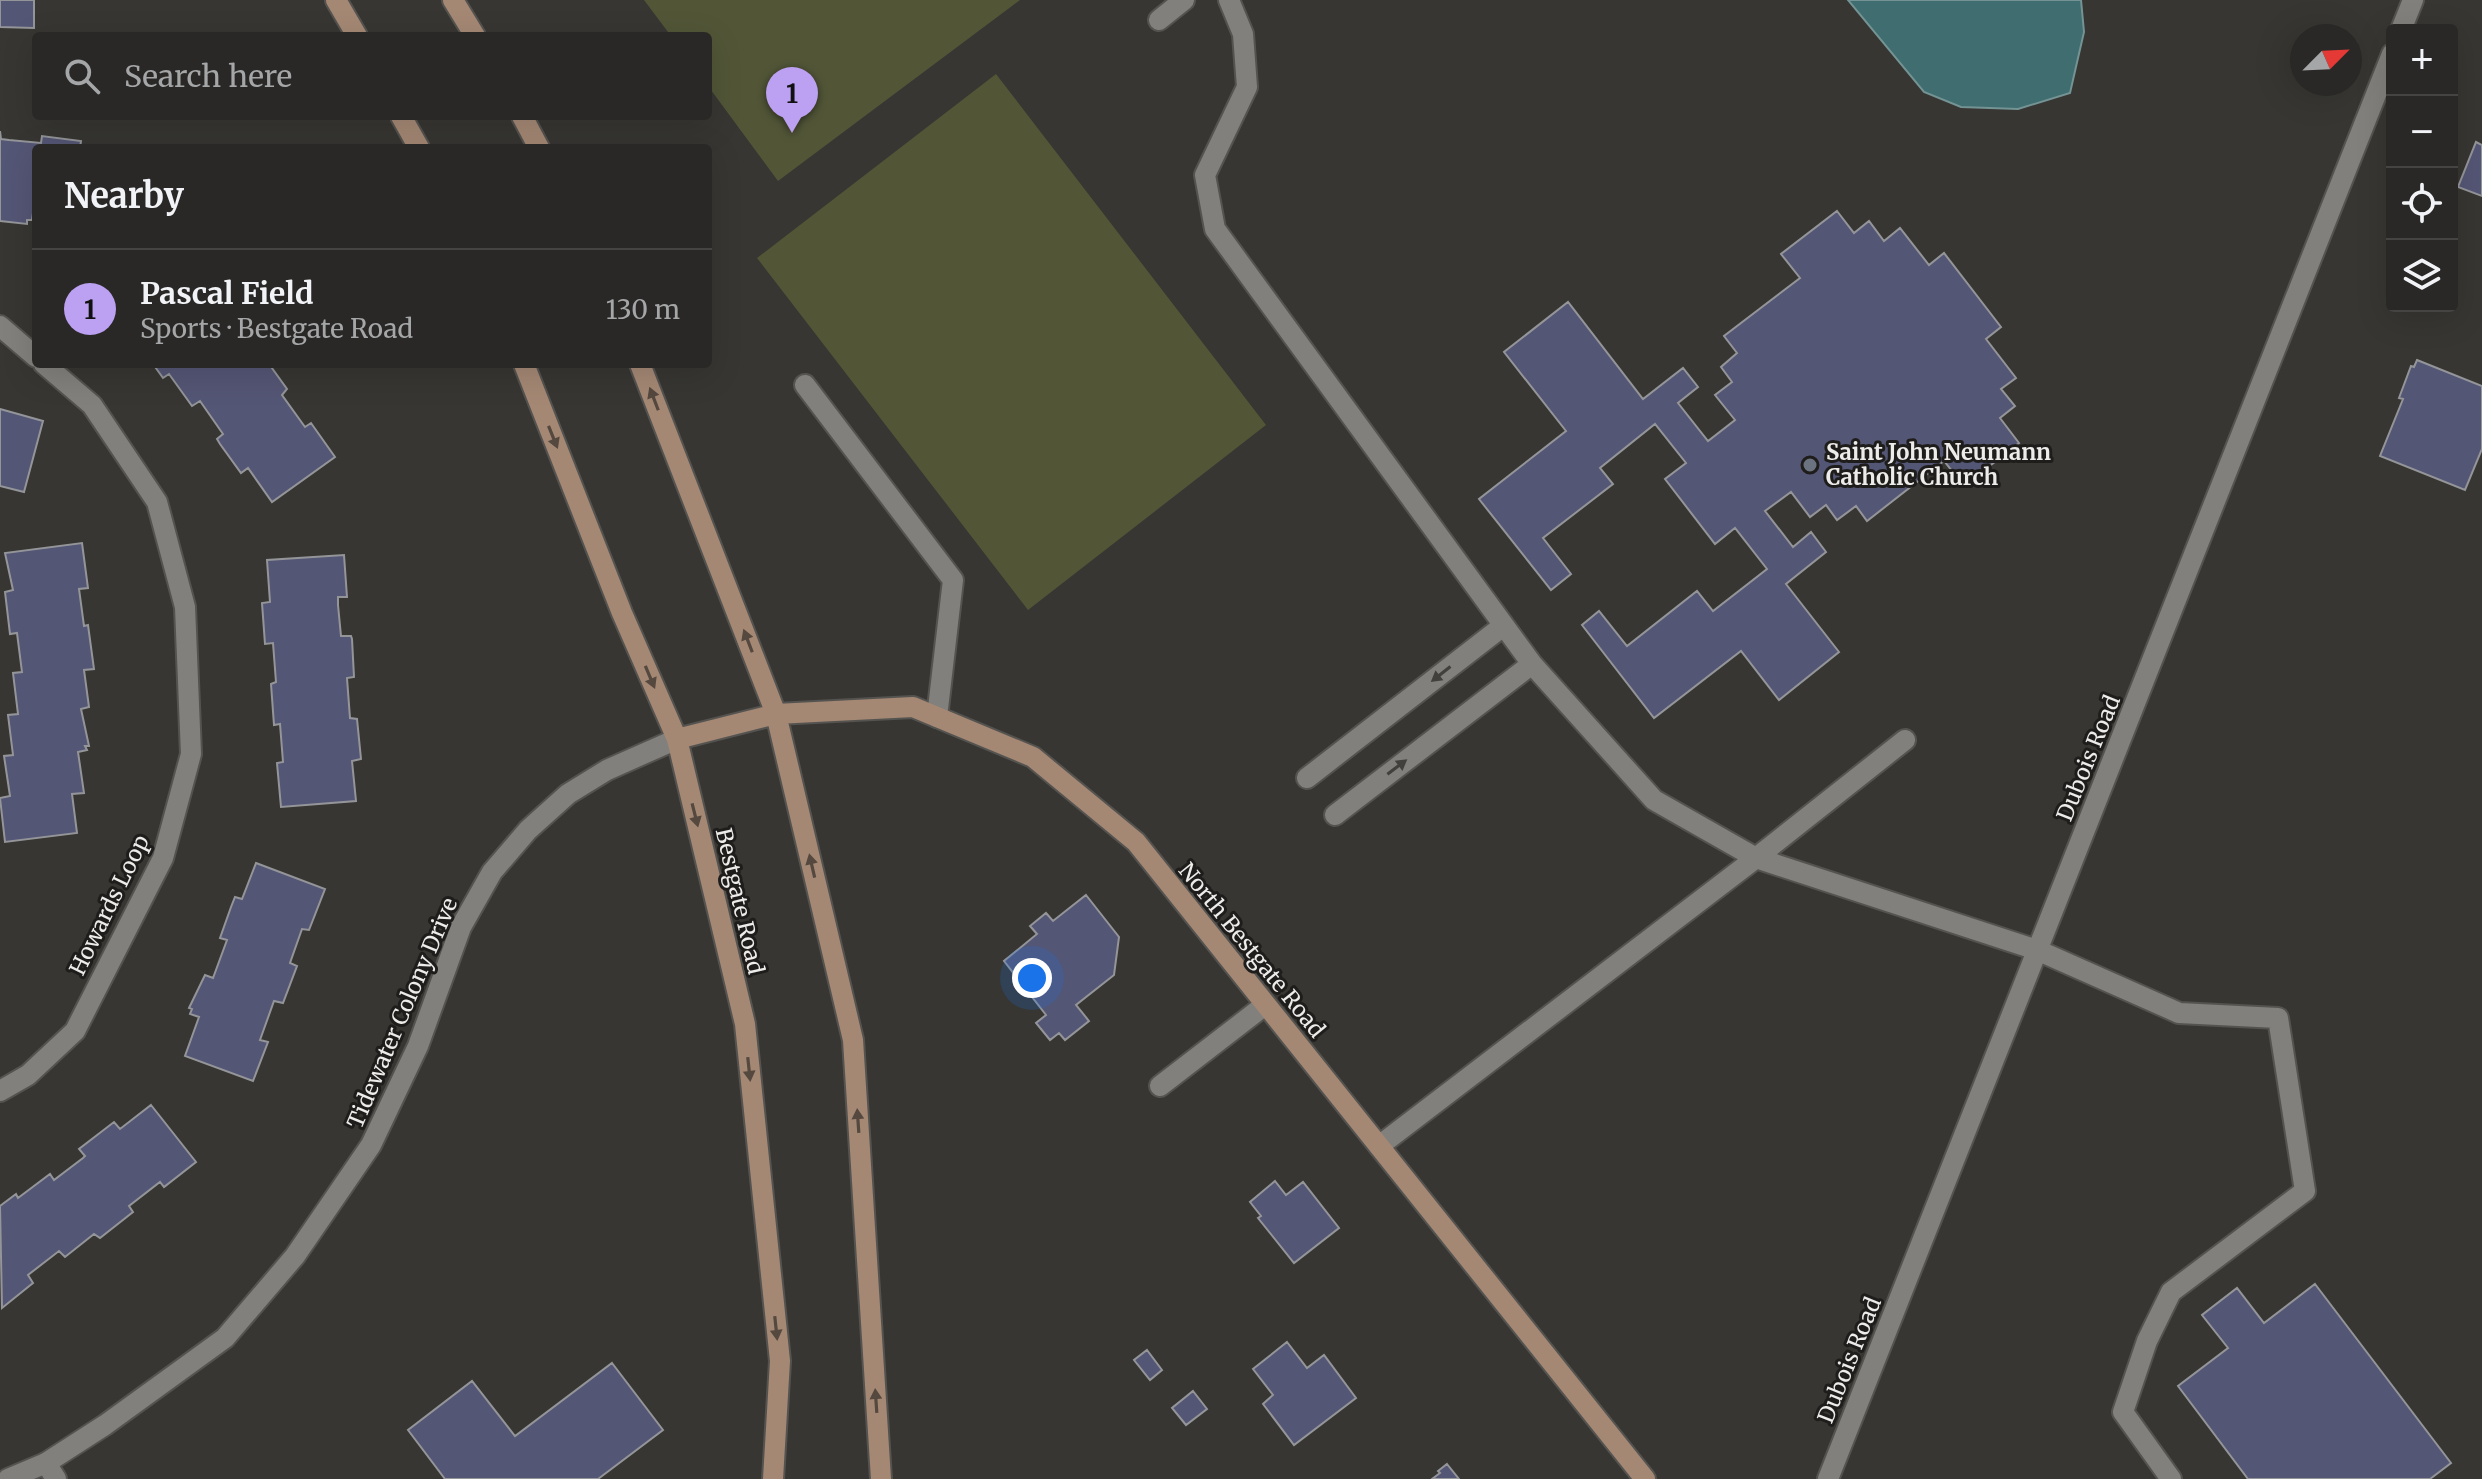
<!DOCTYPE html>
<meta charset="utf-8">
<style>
:root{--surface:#292826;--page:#353432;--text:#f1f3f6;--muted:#a5a6a7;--line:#454443;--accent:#bca0f2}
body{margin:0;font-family:Merriweather,serif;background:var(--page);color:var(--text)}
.controls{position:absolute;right:24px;top:24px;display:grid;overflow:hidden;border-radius:8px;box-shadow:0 8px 32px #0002}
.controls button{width:72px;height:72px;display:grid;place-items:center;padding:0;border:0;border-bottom:2px solid var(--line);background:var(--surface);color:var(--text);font:40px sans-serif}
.compass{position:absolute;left:2290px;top:24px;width:72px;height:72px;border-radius:50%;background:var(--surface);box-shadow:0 8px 32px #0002;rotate:66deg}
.you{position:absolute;left:1032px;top:978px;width:28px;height:28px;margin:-20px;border:6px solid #fff;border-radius:50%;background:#1a73e8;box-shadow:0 0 0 12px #1a73e833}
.badge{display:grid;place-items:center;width:52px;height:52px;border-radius:50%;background:var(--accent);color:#111;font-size:26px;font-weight:700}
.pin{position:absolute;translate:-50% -66px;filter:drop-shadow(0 2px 4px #0008)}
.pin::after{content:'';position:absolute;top:42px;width:28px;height:24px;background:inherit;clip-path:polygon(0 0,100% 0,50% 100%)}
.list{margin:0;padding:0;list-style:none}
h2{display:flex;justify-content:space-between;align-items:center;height:104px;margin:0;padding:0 32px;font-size:34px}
h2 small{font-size:26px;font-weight:400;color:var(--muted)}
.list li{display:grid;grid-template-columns:52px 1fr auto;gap:24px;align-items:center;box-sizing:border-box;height:120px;padding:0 32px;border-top:2px solid var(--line)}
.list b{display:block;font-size:30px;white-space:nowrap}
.list p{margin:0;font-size:26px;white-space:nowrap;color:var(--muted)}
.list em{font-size:26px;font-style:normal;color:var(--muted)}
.icon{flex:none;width:44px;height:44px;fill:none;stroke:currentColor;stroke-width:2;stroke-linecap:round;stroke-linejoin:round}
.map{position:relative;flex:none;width:2482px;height:1479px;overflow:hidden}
.search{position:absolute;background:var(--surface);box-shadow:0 8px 32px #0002;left:32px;top:32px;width:680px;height:88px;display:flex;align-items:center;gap:20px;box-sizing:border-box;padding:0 28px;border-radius:8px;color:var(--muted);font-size:30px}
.panel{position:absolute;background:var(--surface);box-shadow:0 8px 32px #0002;left:32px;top:144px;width:680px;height:224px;border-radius:8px}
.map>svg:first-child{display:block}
</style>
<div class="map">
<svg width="2482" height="1479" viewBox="0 0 2482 1479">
<rect width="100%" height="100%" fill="#373632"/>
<!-- green -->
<path fill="#525637" d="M644 0H1020L778 181 708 86V36H671Z
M996 74 1266 425 1028 610 757 258Z"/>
<!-- water -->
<path fill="#406d6f" stroke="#749394" stroke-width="2" d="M1848 0H2081L2084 32 2070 93 2018 109 1961 107 1924 92Z"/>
<!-- building -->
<path fill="#545675" stroke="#949599" stroke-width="2" d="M0 0H34V28L0 27Z
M0 131 1 139 9 140 41 143 42 136 81 141 80 148H36V213H33L32 220H27V224L0 221Z
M2476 142 2482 145V196L2458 187Z
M1837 211 1854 233 1869 221 1884 241 1900 228 1929 265 1944 253 2001 327 1986 339 2016 378 2001 389 2015 406 2000 418 2019 443 1964 486 1944 461 1867 521 1856 506 1837 520 1826 505 1810 517 1791 492 1765 511 1793 547 1811 532 1826 552 1786 584 1839 652 1779 700 1741 651 1654 718 1582 625 1599 611 1627 646 1697 591 1713 611 1767 569 1735 528 1715 544 1665 479 1686 463 1655 424 1600 468 1613 484 1543 538 1571 574 1551 590 1479 499 1566 431 1504 352 1568 302 1643 399 1683 368 1698 387 1678 403 1708 441 1735 420 1715 395 1732 382 1721 367 1737 353 1724 336 1800 278 1781 254Z
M2417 360 2482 386V449L2465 490 2380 456 2403 399 2399 398 2411 366 2414 367Z
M153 364H269L287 389 282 395 305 427 311 423 335 457 272 502 248 468 241 473 220 444 217 439 223 434 200 401 192 406 169 374 163 378Z
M0 409 43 421 24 492 0 486Z
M82 543 88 588 79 589 84 626 88 625 94 669 84 670 89 707 81 709 89 746H85L87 750 78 752 84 793 72 794 77 833 5 842 0 798 10 796 4 756 13 755 8 715 18 714 13 673 22 672 17 633 10 634 5 592 13 590 5 553Z
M344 555 347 597H338V605L341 636H351L352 639 354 677 347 678 350 718 357 719 361 759 352 761 356 801 281 807 277 763 283 762 280 724 274 725 271 684 276 682 273 643 265 644 262 603 270 602 267 560Z
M256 863 325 889 309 930 302 929 290 963 297 966 283 1003 274 1001 260 1040 268 1042 253 1081 185 1056 199 1017 190 1014 192 1009 189 1008 205 975 213 978 227 940 220 938 231 907 235 897 242 899Z
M1086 895 1119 937 1114 975 1076 1005 1089 1021 1065 1040 1059 1033 1050 1040 1036 1023 1046 1015 1004 961 1037 934 1030 926 1046 913 1053 921Z
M151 1105 196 1162 164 1187 160 1182 129 1206 133 1212 100 1238 94 1234 65 1257 59 1251 28 1275 33 1283 2 1308 0 1206 16 1194 18 1198 50 1174 54 1180 83 1158 85 1156 79 1149 114 1122 120 1129Z
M1275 1181 1286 1195 1303 1182 1339 1228 1294 1263 1258 1218 1261 1216 1250 1202Z
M2315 1284 2451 1463 2430 1479H2248L2178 1386 2228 1348 2202 1315 2237 1288 2264 1323Z
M1287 1342 1307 1368 1324 1355 1356 1398 1294 1445 1263 1404 1273 1395 1253 1369Z
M1147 1350 1162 1370 1150 1380 1134 1360Z
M612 1363 663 1430 598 1479H445L408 1430 472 1381 515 1436Z
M1193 1391 1207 1409 1186 1425 1172 1408Z
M1447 1464 1459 1479H1432L1440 1473 1438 1471Z"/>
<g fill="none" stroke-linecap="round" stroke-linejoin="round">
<!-- service casing -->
<g stroke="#555350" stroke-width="24">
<path id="service" d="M1229 0 1243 34 1247 87 1205 175 1215 229 1532 664 1654 800 1756 858 2037 950 2179 1013 2278 1018 2305 1191 2171 1292 2147 1341 2123 1412 2171 1479
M1159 20 1184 0
M805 385 953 580 937 717
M1307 778 1503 626
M1335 815 1532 664
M1160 1086 1265 1005
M1379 1146 1756 858 1905 740
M46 1463 56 1479"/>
</g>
<!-- minor casing -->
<g stroke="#555350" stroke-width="24">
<path id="minor" d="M2401 30 2413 0
M0 326 36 357
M0 1091 28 1075 75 1031 163 858 191 754 185 607 157 502 92 405 44 364
M8 1479 46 1463 105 1425 225 1338 295 1256 371 1145 418 1046 461 927 492 872 528 830 568 794 607 770 677 739
M1828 1479 2392 54"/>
</g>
<!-- secondary casing -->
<g stroke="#555350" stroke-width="24">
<path id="secondary" d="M336 0 357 36
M453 0 475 36
M401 116 419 148
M522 116 539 148
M524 364 622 613 677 739 745 1024 780 1361 773 1479
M640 364 776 714 853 1040 881 1479
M677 739 776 714 913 707 1033 757 1136 842 1645 1479"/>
</g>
<!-- service -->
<use href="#service" stroke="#82807c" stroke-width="20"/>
<!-- minor -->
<use href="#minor" stroke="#82807c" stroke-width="20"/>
<!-- secondary -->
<use href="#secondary" stroke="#a48874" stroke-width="20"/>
</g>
<!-- one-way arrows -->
<defs><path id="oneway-solid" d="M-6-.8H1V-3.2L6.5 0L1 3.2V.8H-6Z" transform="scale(2)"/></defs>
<g fill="#54483f">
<use href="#oneway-solid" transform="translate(654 399) rotate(-111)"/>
<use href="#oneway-solid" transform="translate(553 437) rotate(68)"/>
<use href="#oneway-solid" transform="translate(748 641) rotate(-111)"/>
<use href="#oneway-solid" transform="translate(650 677) rotate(67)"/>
<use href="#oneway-solid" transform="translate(695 815) rotate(76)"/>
<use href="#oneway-solid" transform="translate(812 866) rotate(-103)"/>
<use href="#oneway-solid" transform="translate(749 1069) rotate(84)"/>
<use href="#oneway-solid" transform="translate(858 1121) rotate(-94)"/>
<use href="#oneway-solid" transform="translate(776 1328) rotate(84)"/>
<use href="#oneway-solid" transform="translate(876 1401) rotate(-94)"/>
</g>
<g fill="#41403d">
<use href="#oneway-solid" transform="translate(1441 674) rotate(142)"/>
<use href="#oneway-solid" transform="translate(1397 767) rotate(-37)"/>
</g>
<!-- markers -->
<circle fill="#6b7280" stroke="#1e1d1b" stroke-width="3" cx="1810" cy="465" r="8"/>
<g text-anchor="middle" stroke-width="6" stroke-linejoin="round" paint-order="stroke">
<!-- poi labels -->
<g font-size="22" font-weight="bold" fill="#edecea" stroke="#1e1d1b" text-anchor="start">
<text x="1826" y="460">Saint John Neumann<tspan x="1826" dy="25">Catholic Church</tspan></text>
</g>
<!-- street labels -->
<g font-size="22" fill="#edecea" stroke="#1e1d1b">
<text transform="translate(2088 758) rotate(-68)" y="8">Dubois Road</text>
<text transform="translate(740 901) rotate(77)" y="8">Bestgate Road</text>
<text transform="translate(109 905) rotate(-64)" y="8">Howards Loop</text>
<text transform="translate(1252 950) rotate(51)" y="8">North Bestgate Road</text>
<text transform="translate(402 1013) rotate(-67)" y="8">Tidewater Colony Drive</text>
<text transform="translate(1849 1360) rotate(-68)" y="8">Dubois Road</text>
</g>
</g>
</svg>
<div class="controls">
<button>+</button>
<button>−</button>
<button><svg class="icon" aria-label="locate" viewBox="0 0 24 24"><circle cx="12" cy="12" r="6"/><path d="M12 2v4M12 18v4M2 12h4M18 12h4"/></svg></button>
<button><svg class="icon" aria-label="layers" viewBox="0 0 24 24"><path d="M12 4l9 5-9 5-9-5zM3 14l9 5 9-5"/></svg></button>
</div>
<svg class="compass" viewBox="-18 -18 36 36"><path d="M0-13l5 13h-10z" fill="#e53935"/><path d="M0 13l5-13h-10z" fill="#a5a6a7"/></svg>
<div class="you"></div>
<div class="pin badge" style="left:792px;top:133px">1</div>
<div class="search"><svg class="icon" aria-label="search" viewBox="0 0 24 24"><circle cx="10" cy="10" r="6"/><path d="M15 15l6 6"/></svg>Search here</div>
<section class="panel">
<h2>Nearby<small></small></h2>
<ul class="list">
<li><span class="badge">1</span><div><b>Pascal Field</b><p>Sports · Bestgate Road</p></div><em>130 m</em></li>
</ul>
</section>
</div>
